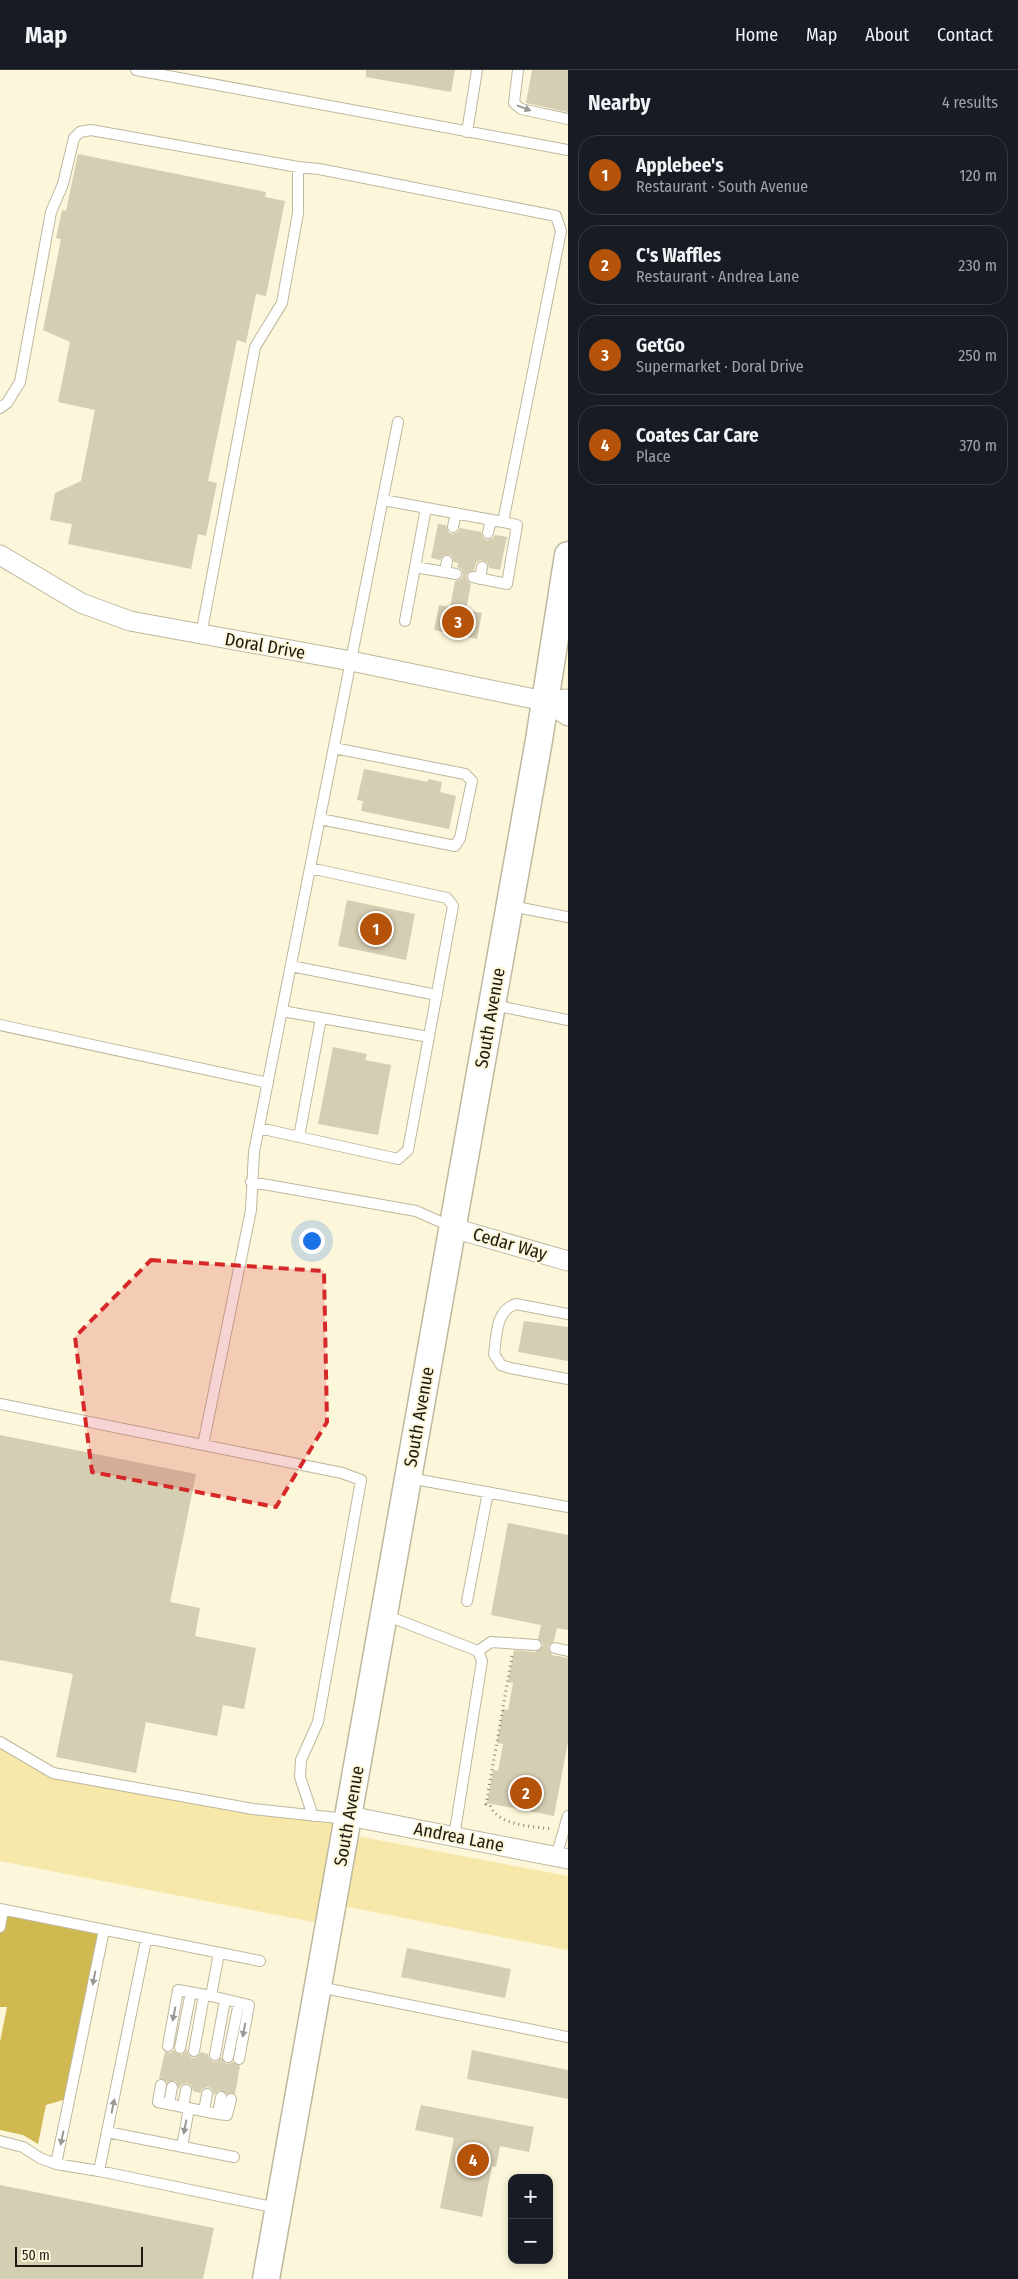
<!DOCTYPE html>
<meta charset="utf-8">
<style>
:root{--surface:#171b24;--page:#20242c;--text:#f1f3f6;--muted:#9ea1a6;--line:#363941;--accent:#b45309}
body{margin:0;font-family:"Fira Sans Condensed",sans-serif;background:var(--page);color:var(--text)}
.controls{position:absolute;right:15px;bottom:15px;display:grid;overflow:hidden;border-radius:10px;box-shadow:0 2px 8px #0003}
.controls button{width:45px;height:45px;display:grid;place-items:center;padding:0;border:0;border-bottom:1px solid var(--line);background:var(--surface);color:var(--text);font:25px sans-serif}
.scale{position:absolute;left:15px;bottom:12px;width:128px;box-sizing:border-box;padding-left:5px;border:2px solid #1d1b11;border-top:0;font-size:14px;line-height:18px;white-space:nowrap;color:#1d1b11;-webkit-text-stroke:4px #fcf6da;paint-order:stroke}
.you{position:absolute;left:311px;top:1170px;width:18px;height:18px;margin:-12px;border:4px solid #fff;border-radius:50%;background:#1a73e8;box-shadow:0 0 0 8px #1a73e833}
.badge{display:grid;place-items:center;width:32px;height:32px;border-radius:50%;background:var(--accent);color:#fff;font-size:16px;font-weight:700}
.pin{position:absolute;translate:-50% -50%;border:2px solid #fff;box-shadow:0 1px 5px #0006}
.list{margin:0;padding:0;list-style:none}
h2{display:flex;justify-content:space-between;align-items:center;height:65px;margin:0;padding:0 20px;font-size:21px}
h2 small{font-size:16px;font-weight:400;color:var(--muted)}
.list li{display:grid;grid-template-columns:32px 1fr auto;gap:15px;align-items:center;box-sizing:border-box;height:80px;margin:0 10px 10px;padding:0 10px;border:1px solid var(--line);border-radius:20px}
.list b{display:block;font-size:19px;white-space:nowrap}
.list p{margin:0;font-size:16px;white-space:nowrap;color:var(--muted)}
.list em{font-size:16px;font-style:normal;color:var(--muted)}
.map{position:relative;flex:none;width:568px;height:2209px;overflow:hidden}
header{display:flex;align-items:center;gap:30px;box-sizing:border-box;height:70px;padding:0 25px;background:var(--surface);border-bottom:1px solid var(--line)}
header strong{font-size:24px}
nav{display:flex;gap:28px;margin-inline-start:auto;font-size:18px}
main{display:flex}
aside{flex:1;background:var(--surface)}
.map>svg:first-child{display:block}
</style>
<header>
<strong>Map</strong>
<nav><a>Home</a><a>Map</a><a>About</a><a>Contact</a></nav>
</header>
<main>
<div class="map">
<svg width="568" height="2209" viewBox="0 0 568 2209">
<rect width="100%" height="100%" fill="#fcf6da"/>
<!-- green -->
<path fill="#f7e8a9" d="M0 1672 53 1703 253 1739 349 1746 346 1764 568 1806V1880L333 1834 329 1855 0 1791Z"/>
<!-- forest -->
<path fill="#d1b952" d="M3 1840 104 1860 70 2028 46 2035 38 2074 23 2065 0 2060V1972L7 1937H0V1857Z"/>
<!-- building -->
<path fill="#d4ceb3" d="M366 0H455L451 22 366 7Z
M532 0H568V42L526 33Z
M78 84 266 122 265 127 285 131 266 226 256 224 246 273 237 270 208 411 217 413 206 466 198 464 191 499 68 474 72 454 50 450 55 423 81 411 95 340 58 332 70 272 43 260 61 169 56 168 62 140 66 141Z
M438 454 446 455 448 462 452 464 458 462 460 458 481 462 483 468 487 470 493 468 495 465 507 467 500 500 489 498 487 492 480 490 476 493 474 500 466 505 467 510 471 514 466 540 482 543 477 569 434 560 439 535 450 537 455 511 461 509 463 505 461 499 457 497 458 493 454 492 451 485H444L440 490 431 488Z
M364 699 428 712V709L442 712 440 722 456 726 449 759 361 741 363 731 357 730Z
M347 830 415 844 406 890 338 876Z
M333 977 367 984 365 990 391 995 378 1065 318 1054Z
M524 1251 568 1257V1291L518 1282Z
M0 1365 196 1404 170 1532 200 1538 195 1566 256 1578 244 1639 223 1635 217 1666 146 1652 136 1703 56 1687 73 1604 0 1590Z
M508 1453 568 1465V1560L557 1558 554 1571 548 1577 552 1585 568 1588V1672L554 1746 487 1733 493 1700 498 1701 503 1674 497 1673 503 1639 508 1640 513 1613 508 1612 514 1580 535 1582 543 1576 542 1572 538 1569 541 1555 491 1545Z
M407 1878 511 1899 505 1928 401 1907Z
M187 1979 188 1984 192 1988 197 1987 201 1982 208 1984 209 1988 213 1992 218 1991 221 1987 226 1994 233 1992 240 1996 235 2024H227L219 2020 214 2025 212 2019 208 2017 202 2019 200 2023 193 2021 191 2015 187 2013 181 2015 179 2019 176 2011 167 2012 159 2008 165 1982 170 1983 174 1980 176 1983 182 1985Z
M472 1980 568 2000V2029L467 2009Z
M421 2035 534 2057 529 2082 500 2076 496 2097 492 2096 482 2147 440 2138 454 2068 415 2060Z
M0 2115 214 2158 203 2209H0Z"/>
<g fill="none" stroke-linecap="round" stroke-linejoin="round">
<!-- lane casing -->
<g stroke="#beb89e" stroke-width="12">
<path id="lane" d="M136 0 568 80
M518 0 514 33 521 39 568 49
M467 62 477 0
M0 338 7 333 20 312 51 142 63 114 74 68 80 62 91 60 298 97 319 99 556 146 561 161 503 452 383 430
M453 457 456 443
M488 463 491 450
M415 497 456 504
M445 502 447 491
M473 507 507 514 517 455 503 452
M480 509 482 497
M405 551 426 438
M201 565 255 277 282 233 298 143V97
M320 749 455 776 460 768 472 711 465 704 334 678
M511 836 568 847
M291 896 437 925
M493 935 568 950
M282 941 429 967
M0 955 268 1013
M259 1058 398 1089 408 1080 453 836 447 828 310 798
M299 1067 321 948
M251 1112 416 1141 452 1157
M568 1244 516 1234C495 1241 497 1265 494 1284L501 1295 510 1298 568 1309
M0 1334 342 1403 361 1410 318 1652 301 1690 300 1707 313 1746
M203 1375 251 1140 254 1082 398 352
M409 1408 568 1437
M467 1531 488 1422
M385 1545 478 1581 482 1591 454 1767
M555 1578 568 1581
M478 1581 491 1572 536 1575
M0 1672 53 1703 253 1739 347 1749
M556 1787 568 1746
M0 1839 260 1891
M0 1857 3 1840
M319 1917 568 1967
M211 1926 249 1935 239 1989
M168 1976 178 1920 211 1926 219 1883
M180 1978 191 1922
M194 1981 204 1925
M215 1985 225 1930
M228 1987 239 1933
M161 2015 158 2032 218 2044 227 2045 231 2029
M169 2034 172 2017
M183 2036 186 2020
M204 2041 207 2024
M218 2044 221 2027
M107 2062 234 2087
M0 2071 23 2077 40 2088 56 2094 99 2101 277 2138
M182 2077 189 2038
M56 2094 104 1860
M99 2101 146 1870"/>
</g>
<!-- street casing -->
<g stroke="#beb89e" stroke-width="21">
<path id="street" d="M0 485 81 533 130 551 351 591 544 631 568 629
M544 631 568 646
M453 1158 568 1191
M349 1746 568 1789"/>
</g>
<!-- secondary casing -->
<g stroke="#beb89e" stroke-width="29">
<path id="secondary" d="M266 2209 539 670 568 485"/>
</g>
<!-- path -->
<path stroke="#898572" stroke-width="3" stroke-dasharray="1 4" stroke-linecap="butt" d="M512 1586 486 1734 490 1735C498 1756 532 1756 551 1759"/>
<!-- lane -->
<use href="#lane" stroke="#fff" stroke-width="10"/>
<!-- street -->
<use href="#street" stroke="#fff" stroke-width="19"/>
<!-- secondary -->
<use href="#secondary" stroke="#fff" stroke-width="26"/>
</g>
<!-- one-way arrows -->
<defs><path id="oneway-solid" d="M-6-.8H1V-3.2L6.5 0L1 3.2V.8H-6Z" transform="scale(1.25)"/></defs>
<g fill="#999894">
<use href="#oneway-solid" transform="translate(524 38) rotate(21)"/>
<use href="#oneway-solid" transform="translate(94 1908) rotate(101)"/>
<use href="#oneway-solid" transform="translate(174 1944) rotate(101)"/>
<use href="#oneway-solid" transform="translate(244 1960) rotate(101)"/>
<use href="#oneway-solid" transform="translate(113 2036) rotate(-79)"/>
<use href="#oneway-solid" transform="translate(185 2057) rotate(101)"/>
<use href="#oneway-solid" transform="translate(62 2068) rotate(102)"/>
</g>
<!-- marked area -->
<path fill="#d62828" fill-opacity="0.2" stroke="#d62828" stroke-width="4" stroke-dasharray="10 6" stroke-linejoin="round" d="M151 1190 324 1201 327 1352 276 1437 92 1402 75 1267Z"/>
<g text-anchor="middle" stroke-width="4" stroke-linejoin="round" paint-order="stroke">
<!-- street labels -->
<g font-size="18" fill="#1d1b11" stroke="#fcf6da">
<text transform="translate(265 576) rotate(10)" y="6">Doral Drive</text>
<text transform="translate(490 948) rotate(-80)" y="6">South Avenue</text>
<text transform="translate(510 1174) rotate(16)" y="6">Cedar Way</text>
<text transform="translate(419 1347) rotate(-80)" y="6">South Avenue</text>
<text transform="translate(349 1746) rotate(-80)" y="6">South Avenue</text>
<text transform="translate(459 1767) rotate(11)" y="6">Andrea Lane</text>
</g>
</g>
</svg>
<div class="controls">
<button>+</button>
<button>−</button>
</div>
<div class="scale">50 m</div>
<div class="you"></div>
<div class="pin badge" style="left:376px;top:859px">1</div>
<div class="pin badge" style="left:526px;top:1723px">2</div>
<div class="pin badge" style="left:458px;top:552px">3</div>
<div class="pin badge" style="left:473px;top:2090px">4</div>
</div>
<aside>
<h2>Nearby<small>4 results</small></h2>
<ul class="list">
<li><span class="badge">1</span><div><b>Applebee's</b><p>Restaurant · South Avenue</p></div><em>120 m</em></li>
<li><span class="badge">2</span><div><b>C's Waffles</b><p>Restaurant · Andrea Lane</p></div><em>230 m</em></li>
<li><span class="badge">3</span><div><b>GetGo</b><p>Supermarket · Doral Drive</p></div><em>250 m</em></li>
<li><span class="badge">4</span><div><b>Coates Car Care</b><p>Place</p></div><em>370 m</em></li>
</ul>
</aside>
</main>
